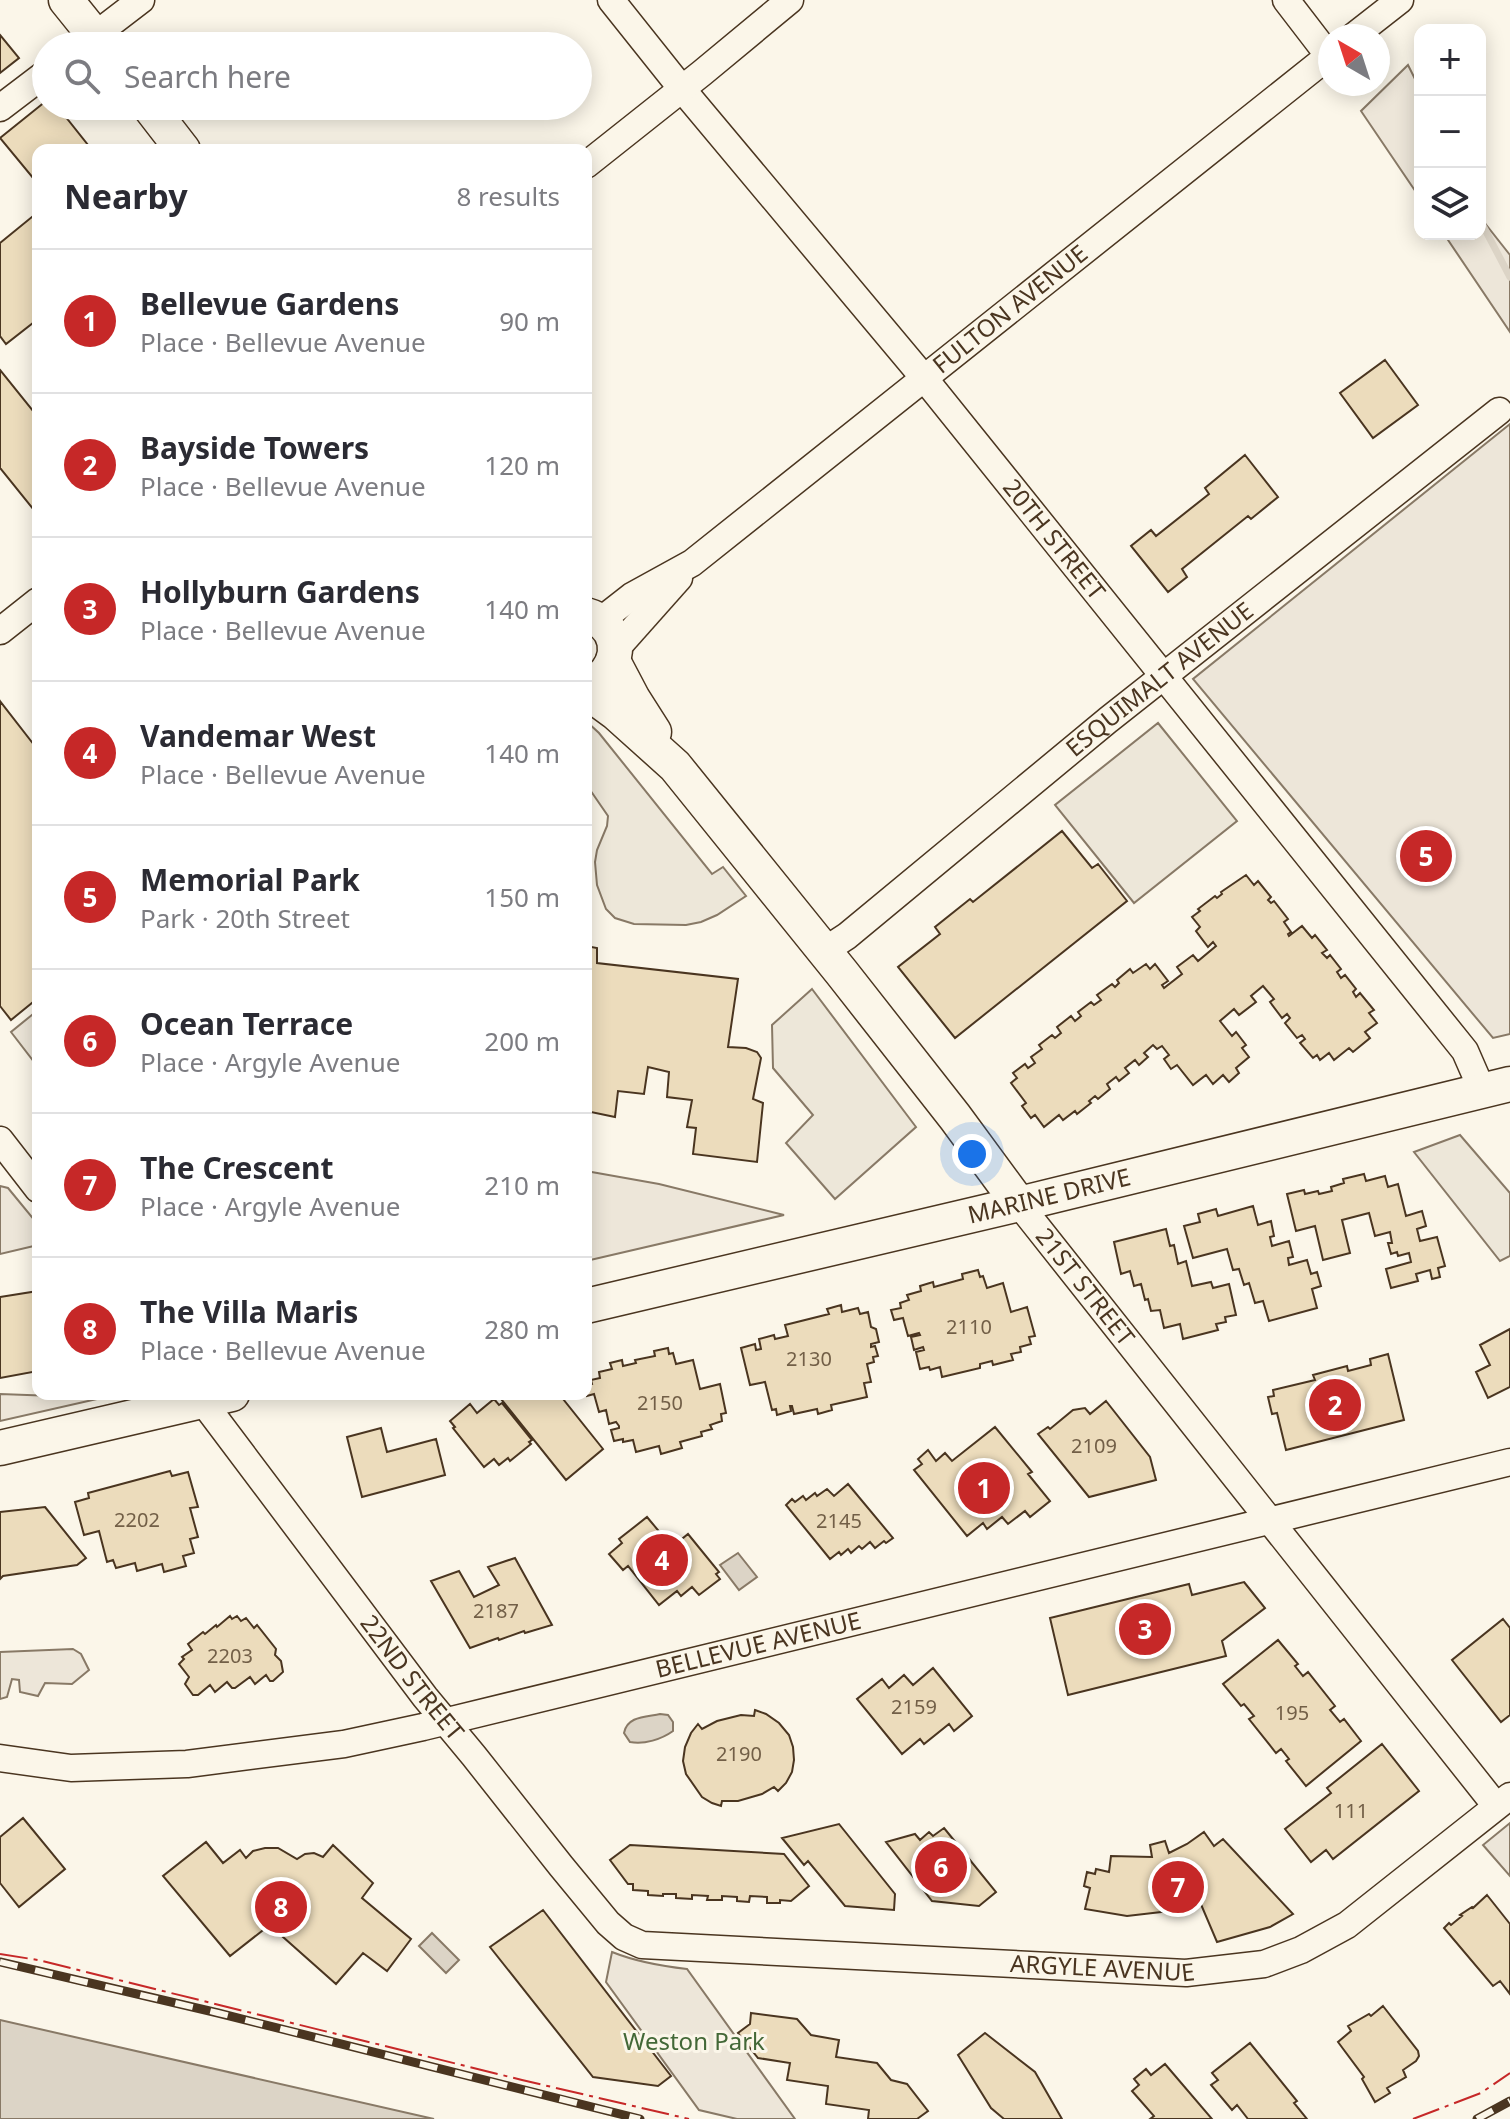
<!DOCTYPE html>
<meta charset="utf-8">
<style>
:root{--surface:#fff;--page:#f2f2f3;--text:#2b2b33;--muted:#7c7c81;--line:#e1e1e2;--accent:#c62828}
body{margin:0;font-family:"Noto Sans",sans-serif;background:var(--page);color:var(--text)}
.controls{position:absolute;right:24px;top:24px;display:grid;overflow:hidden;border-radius:16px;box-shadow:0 4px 20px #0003}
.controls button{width:72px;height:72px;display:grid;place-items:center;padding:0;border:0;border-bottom:2px solid var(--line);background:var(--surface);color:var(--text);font:40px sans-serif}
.compass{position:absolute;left:1318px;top:24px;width:72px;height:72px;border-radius:50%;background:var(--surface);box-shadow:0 4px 20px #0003;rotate:321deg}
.you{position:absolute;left:972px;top:1154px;width:28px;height:28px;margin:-20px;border:6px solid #fff;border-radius:50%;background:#1a73e8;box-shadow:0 0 0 12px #1a73e833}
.badge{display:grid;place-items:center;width:52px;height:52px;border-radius:50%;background:var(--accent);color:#fff;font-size:26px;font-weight:700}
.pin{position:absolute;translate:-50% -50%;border:4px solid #fff;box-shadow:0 2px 8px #0006}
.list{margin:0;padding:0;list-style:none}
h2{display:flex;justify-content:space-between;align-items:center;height:104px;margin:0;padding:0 32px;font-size:34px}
h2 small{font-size:26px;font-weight:400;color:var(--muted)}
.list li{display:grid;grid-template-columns:52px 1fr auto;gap:24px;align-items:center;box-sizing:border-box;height:144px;padding:0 32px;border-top:2px solid var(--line)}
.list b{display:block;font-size:30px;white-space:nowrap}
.list p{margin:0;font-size:26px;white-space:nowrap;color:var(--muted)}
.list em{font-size:26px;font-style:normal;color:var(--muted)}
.icon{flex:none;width:44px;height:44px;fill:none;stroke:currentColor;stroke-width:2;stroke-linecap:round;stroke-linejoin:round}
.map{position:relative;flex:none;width:1510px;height:2119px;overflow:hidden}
.search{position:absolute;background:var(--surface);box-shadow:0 4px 20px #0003;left:32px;top:32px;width:560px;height:88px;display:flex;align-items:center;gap:20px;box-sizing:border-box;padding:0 28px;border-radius:44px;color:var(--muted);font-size:30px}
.panel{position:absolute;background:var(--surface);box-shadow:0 4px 20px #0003;left:32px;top:144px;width:560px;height:1256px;border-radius:16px}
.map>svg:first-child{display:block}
</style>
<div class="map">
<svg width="1510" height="2119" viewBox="0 0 1510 2119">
<rect width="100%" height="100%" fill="#fbf6e9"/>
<!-- green -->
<path fill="#ede6d9" stroke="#887966" stroke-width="2" d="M1408 65 1420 89V198L1361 111Z
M1480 213 1484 222 1510 255V332L1444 234H1480Z
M1510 424V1034L1493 1038 1193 679Z
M38 1010V1067L11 1032Z
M586 1171 659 1184 784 1215 586 1261Z
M0 1186 8 1188 36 1222 35 1238 38 1245 0 1254Z
M0 1394 54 1396 63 1394H119L0 1421Z
M73 1649 81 1654 89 1670 72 1684 45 1683 38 1696 20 1692 19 1680 12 1679 7 1697 0 1699V1652Z
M1510 1823V1876L1483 1845Z
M612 1952C637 1962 660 1966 687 1969L795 2119H737L699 2110 606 1982Z"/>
<!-- parking -->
<path fill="#ede7d9" stroke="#887966" stroke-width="2" d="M586 721 599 733 712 874 723 867 746 896 717 915 701 922 686 925 634 924 615 918 606 909 597 885 595 862 597 850 607 826 608 816 586 784Z
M1158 723 1237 821 1134 903 1055 805Z
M812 989 916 1127 835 1199 786 1143 813 1115 773 1068 772 1025Z
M1460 1135 1510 1193V1256L1500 1261 1414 1152Z"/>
<!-- water -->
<path fill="#dcd4c6" stroke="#887966" stroke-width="2" d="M738 1553 757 1577 739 1590 720 1565Z
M660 1714 668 1715 673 1722V1731C662 1739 644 1745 630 1742L624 1733C627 1716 646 1717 660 1714Z
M432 1933 459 1960 446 1973 419 1946Z
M0 2020 434 2119H0Z"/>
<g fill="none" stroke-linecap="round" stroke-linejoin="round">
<!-- stream -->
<path stroke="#dcd4c6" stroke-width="7" d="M1480 220 1510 277"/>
</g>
<!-- building -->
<path fill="#ecdcbc" stroke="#4a3520" stroke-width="2" d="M0 35 19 58 0 73Z
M46 101V106H57L92 150H38V184L0 138Z
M38 212V319L6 344 0 336V243Z
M1385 360 1418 405 1373 438 1340 393Z
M0 370 38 417V515L0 468Z
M1245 455 1278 497 1251 519 1248 516 1182 569 1187 577 1168 592 1131 546 1151 530 1156 536 1209 494 1205 488Z
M0 701 38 750V998L11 1020 0 1006Z
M1062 831 1092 868 1098 864 1127 901 955 1038 898 967 940 934 935 927 970 899 973 902Z
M1246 875 1254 885 1258 881 1271 897 1268 900 1271 903 1274 901 1288 919 1284 922 1291 932 1288 934 1289 936 1302 926 1312 938 1315 935 1327 950 1322 953 1327 958 1330 955 1341 969 1337 972 1341 978 1345 975 1356 989 1353 992 1356 997 1360 993 1374 1010 1369 1013 1377 1023 1365 1032 1370 1038 1353 1052 1349 1048 1334 1060 1329 1053 1320 1060 1317 1055 1313 1058 1300 1043 1305 1039 1302 1035 1297 1038 1285 1023 1290 1018 1287 1014 1282 1018 1270 1002 1274 999 1263 986 1251 996 1256 1002 1239 1015 1234 1009 1220 1021 1232 1036 1236 1032 1246 1045 1242 1048 1249 1057 1236 1068 1239 1073 1229 1082 1223 1075 1213 1084 1206 1075 1193 1085 1177 1065 1171 1069 1164 1059 1169 1055 1162 1046 1157 1049 1153 1045 1144 1053 1148 1057 1139 1065 1135 1060 1125 1068 1129 1073 1119 1081 1116 1077 1107 1084 1110 1089 1098 1099 1095 1096 1089 1101 1091 1103 1077 1114 1075 1111 1063 1120 1059 1115 1044 1127 1035 1115 1031 1118 1022 1106 1026 1103 1011 1083 1017 1078 1013 1073 1025 1064 1028 1068 1035 1063 1031 1057 1042 1049 1039 1045 1052 1035 1055 1038 1061 1033 1057 1027 1071 1016 1075 1021 1081 1016 1078 1012 1091 1002 1094 1005 1101 1000 1097 995 1112 984 1115 987 1119 983 1117 980 1130 969 1133 973 1146 964 1150 969 1155 964 1168 981 1162 985 1164 988 1182 974 1177 967 1193 955 1198 961 1216 946 1213 942 1208 947 1196 931 1200 927 1192 917 1200 911 1198 909 1215 896 1217 898 1222 894 1221 892Z
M586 946 597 948V963L738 979 728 1047 746 1048 757 1052 761 1058 753 1099 763 1103 757 1162 693 1154 696 1128 687 1127 692 1100 667 1097 669 1072 648 1067 644 1094 618 1091 615 1117 586 1111Z
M1364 1174 1366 1181 1385 1176 1388 1187 1398 1184 1406 1216 1422 1211 1426 1226 1417 1229 1420 1241 1437 1237 1445 1266 1438 1268 1440 1277 1432 1279 1430 1270 1416 1274 1418 1281 1391 1288 1386 1269 1411 1262 1409 1253 1398 1256 1397 1252 1391 1254 1388 1243H1392L1390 1232 1375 1236 1369 1213 1342 1220 1350 1253 1323 1260 1315 1226 1296 1231 1287 1194 1304 1190 1305 1194 1318 1191 1319 1194 1332 1191 1331 1187 1344 1183 1343 1179Z
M1253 1206 1258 1225 1271 1221 1274 1236 1270 1237 1272 1246 1289 1241 1293 1257 1288 1258 1289 1265 1307 1260 1311 1274 1317 1272 1321 1286 1312 1289 1317 1308 1269 1321 1263 1301 1255 1303 1249 1283 1244 1285 1239 1269 1233 1270 1227 1249 1193 1258 1184 1226 1200 1222 1198 1214 1216 1209 1218 1216Z
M1166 1229 1170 1246 1174 1245 1178 1264 1186 1261 1192 1286 1211 1282 1213 1288 1229 1284 1236 1315 1225 1317 1226 1322 1216 1324 1218 1330 1183 1339 1180 1324 1164 1328 1160 1310 1151 1311 1148 1299 1145 1300 1141 1284 1134 1286 1130 1271 1121 1274 1114 1242Z
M978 1270 980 1277 983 1276 987 1288 1003 1283 1011 1312 1027 1307 1035 1336 1029 1337 1031 1344 1020 1347 1021 1352 1011 1354 1013 1360 993 1365 992 1361 980 1364V1368L942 1377 940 1367 930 1370 929 1367 920 1369 916 1352 924 1350 923 1347 914 1350 911 1337 920 1335 919 1333 908 1336 903 1318 894 1320 891 1310 901 1308 900 1303 909 1300 907 1295 921 1291 920 1286 933 1282 934 1287 963 1279 962 1274Z
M38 1291V1371L0 1378V1297Z
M841 1305 842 1312 858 1308 860 1314 868 1312 871 1327 876 1329 879 1342 871 1344V1347L875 1346 878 1356 873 1357 874 1362 867 1364 871 1382 864 1383 867 1397 831 1405 832 1410 818 1414 817 1409 794 1414 792 1406H790L791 1411 777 1415 776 1409 772 1410 765 1382 750 1385 741 1348 755 1344 756 1350 761 1349 759 1339 774 1335 775 1339 788 1336 785 1325 829 1314 827 1309Z
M1510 1329V1387L1488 1398 1476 1372 1490 1365 1480 1345Z
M668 1348 669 1354 673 1353 676 1364 693 1360 700 1389 720 1384 726 1413 721 1414 722 1421 710 1425 712 1429 701 1432 702 1436 680 1442 682 1448 661 1454 659 1446 636 1452 633 1440 623 1442V1439L614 1441 611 1430 619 1428V1426L616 1422 609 1424 606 1410 599 1412 594 1394 587 1396 586 1385 592 1384 591 1380 600 1378 599 1372 612 1369 610 1363 622 1360 623 1366 636 1363 635 1360 655 1356 654 1351Z
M1388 1354 1404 1420 1286 1450 1277 1413 1272 1414 1268 1397 1274 1396 1273 1390 1315 1380 1313 1375 1347 1366 1348 1371 1371 1365 1370 1359Z
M497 1394H559L603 1449 566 1480Z
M494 1399 499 1405 502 1403 532 1440 529 1442 531 1444 510 1461 508 1458 499 1465 494 1459 484 1467 453 1428 455 1427 450 1421 470 1404 477 1413Z
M1106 1401 1150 1457 1156 1480 1089 1497 1038 1434 1048 1427 1050 1429 1073 1410 1085 1408 1090 1414Z
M995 1427 1032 1472 1028 1474 1050 1501 1030 1517 1025 1511 1008 1524 1002 1517 987 1529 983 1523 967 1536 914 1470 922 1464 918 1459 928 1450 936 1461 945 1453 952 1461Z
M381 1428 387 1452 436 1439 445 1475 362 1497 347 1437Z
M170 1471 172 1476 188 1472 198 1507 190 1508 198 1537 190 1539 194 1553 183 1556 186 1566 164 1572 162 1564 137 1571 135 1563 116 1568 113 1560 107 1562 99 1531 84 1535 75 1502 89 1498 88 1493Z
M848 1484 893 1538 886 1543 884 1541 875 1548 870 1542 862 1549 859 1546 851 1553 848 1549 841 1555 839 1552 830 1559 786 1505 792 1499 795 1502 803 1496 806 1500 815 1493 817 1496 827 1489 834 1496Z
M45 1507 86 1558 77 1565 3 1576 0 1579V1512Z
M647 1517 672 1547 688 1534 719 1572 716 1574 720 1579 699 1595 692 1587 681 1596 677 1591 659 1605 628 1566 623 1570 609 1554 622 1543 619 1539Z
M515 1558 552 1625 525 1633 524 1631 499 1640 498 1638 470 1648 431 1581 459 1571 474 1597 499 1585 488 1567Z
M1244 1582 1265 1608 1222 1641 1226 1656 1068 1695 1050 1618 1189 1584 1192 1595Z
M230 1616 232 1619 237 1616 241 1621 246 1618 254 1628 257 1625 276 1649 275 1655 281 1661 283 1672 273 1681H270L266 1675 255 1684 250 1677 235 1688H232L227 1682 215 1692 210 1685 198 1695H193L185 1684 189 1677 179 1664 184 1659 182 1657 192 1650 188 1644 203 1632 205 1634 216 1625 217 1627Z
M1503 1619 1510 1628V1715L1501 1722 1452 1660Z
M1278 1640 1298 1664 1295 1666 1303 1676 1308 1672 1335 1706 1330 1710 1340 1722 1344 1719 1361 1741 1306 1786 1286 1761 1289 1759 1281 1749 1276 1753 1249 1719 1254 1716 1244 1704 1241 1706 1223 1684Z
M933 1668 972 1716 954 1731 949 1724 924 1744 920 1739 902 1754 857 1699 882 1679 889 1688 904 1675 913 1685Z
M755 1710 766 1714 779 1723 789 1735 793 1747 794 1760 792 1772 786 1783 778 1791 774 1787 762 1794 738 1801H722L721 1806 712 1803 702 1797 686 1774 683 1761 685 1747 691 1733 698 1724 702 1729 717 1721 741 1715 754 1716Z
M1382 1744 1419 1791 1333 1859 1326 1850 1311 1862 1285 1829 1331 1793 1327 1788Z
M23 1818 65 1869 19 1907 0 1883V1837Z
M839 1824 895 1894 894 1910 845 1906 808 1861 804 1865 782 1838Z
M944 1828 996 1892 979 1906 932 1901 886 1842 915 1834 920 1840 929 1832 933 1836Z
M1204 1832 1214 1846 1223 1839 1293 1914 1270 1927 1217 1942 1200 1902 1170 1911 1127 1916 1085 1909 1090 1888 1084 1886 1087 1872 1095 1874 1096 1869 1109 1872 1111 1856 1152 1857 1150 1845 1165 1841 1169 1853 1187 1844Z
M206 1842 223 1863 240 1850 246 1858 253 1851 265 1848H278L297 1859 305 1854 314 1853 323 1857 333 1845 373 1883 362 1898 411 1939 387 1971 363 1953 336 1984 274 1929 273 1917 267 1916V1927L230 1956 163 1876Z
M630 1845 784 1854 809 1886 791 1901 780 1900V1903H767V1897L750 1896 749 1902 737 1901V1897L722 1896V1900H707L708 1896 692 1895V1899L676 1898V1894H663V1896L648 1895V1891L633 1890V1884H628L610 1860Z
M1487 1895 1510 1924V1994L1500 1981 1493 1986 1444 1928 1449 1923 1451 1925 1462 1916 1460 1915 1472 1907 1473 1908Z
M543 1910 671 2076 658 2086 593 2077 490 1947Z
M1383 2006 1418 2051 1419 2056 1416 2061 1403 2070 1406 2077 1387 2088 1390 2093 1375 2102 1362 2079 1364 2077 1338 2042 1351 2031 1348 2026 1369 2014 1371 2016Z
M751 2013 797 2019 811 2035 839 2040 836 2057 877 2063 891 2080 907 2084 928 2111 917 2119H868L869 2110 826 2104 828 2086 787 2080 790 2063 758 2058 738 2033 750 2024Z
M985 2033 1035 2072 1062 2119H1004L991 2108 958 2055Z
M1250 2043 1297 2101 1294 2103 1307 2119H1248L1237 2105 1232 2110 1211 2085 1218 2080 1212 2073Z
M1165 2064 1212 2119H1150L1154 2116 1132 2091 1139 2085 1134 2079 1146 2069 1151 2075Z"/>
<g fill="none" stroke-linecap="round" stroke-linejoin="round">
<!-- minor casing -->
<g stroke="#4a3520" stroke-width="29">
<g id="minor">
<path id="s1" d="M611 0 682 89 924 378 1465 1051 1482 1090"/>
<path d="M1286 0 1329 56"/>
<path d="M1354 36 1400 0"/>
<path d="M81 46 141 0"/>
<path d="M0 108 46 73"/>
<path d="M586 165 702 73 790 0"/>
<path id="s2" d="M600 621 632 596 692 563 1330 55"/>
<path d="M0 631 38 601"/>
<path d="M615 650 679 578"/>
<path id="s3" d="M824 951 847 936 1108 720 1499 411"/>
<path d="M0 1140 38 1189"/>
<path id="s4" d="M1019 1204 1496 1806"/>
<path id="s5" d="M197 1394 425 1697 474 1756 561 1866 608 1923 624 1937 642 1945 1186 1973 1264 1964 1301 1950 1347 1925 1510 1796"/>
<path id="s6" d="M0 1758 71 1768 187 1764 344 1744 423 1727 1510 1462"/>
</g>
</g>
<!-- major casing -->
<g stroke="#4a3520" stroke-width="37">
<g id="major">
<path d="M66 0 103 46"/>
<path d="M149 106 183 150"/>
<path d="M586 615C619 624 624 657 600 679"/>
<path d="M613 661 633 699 654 732"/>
<path d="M586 691 616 713 675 766 842 973 955 1117 1019 1204"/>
<path id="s7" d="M586 1306 1019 1204 1510 1084"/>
<path d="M0 1448 232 1394"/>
</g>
</g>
<!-- minor -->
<use href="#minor" stroke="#fbf6e9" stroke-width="26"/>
<!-- major -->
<use href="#major" stroke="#fbf6e9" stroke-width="34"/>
<!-- rail casing -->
<g stroke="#4a3520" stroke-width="9">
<path id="rail" d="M0 1962 218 2013 640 2119
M1477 2119 1510 2101"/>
</g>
<!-- rail -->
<use href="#rail" stroke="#fbf6e9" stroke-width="6" stroke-dasharray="18" stroke-linecap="butt"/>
<!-- power -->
<path stroke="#c62828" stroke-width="2" stroke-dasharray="28 6 4 6" stroke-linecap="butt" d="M0 1954 38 1960 522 2080 689 2119
M1413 2119 1481 2093 1510 2073"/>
</g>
<g text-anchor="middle" stroke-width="6" stroke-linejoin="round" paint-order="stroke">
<!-- number labels -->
<g font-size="20" fill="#725f47">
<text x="969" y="1334">2110</text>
<text x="809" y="1366">2130</text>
<text x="660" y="1410">2150</text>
<text x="1094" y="1453">2109</text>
<text x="137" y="1527">2202</text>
<text x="839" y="1528">2145</text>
<text x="496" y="1618">2187</text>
<text x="230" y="1663">2203</text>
<text x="914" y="1714">2159</text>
<text x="1292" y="1720">195</text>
<text x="739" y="1761">2190</text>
<text x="1351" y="1818">111</text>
</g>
<!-- street labels -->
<g font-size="24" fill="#4a3520" stroke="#fbf6e9">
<text dy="8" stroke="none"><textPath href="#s2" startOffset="516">FULTON AVENUE</textPath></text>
<text dy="8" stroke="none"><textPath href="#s1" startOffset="698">20TH STREET</textPath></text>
<text dy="8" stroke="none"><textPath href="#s3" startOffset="432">ESQUIMALT AVENUE</textPath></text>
<text dy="8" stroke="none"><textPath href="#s7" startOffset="476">MARINE DRIVE</textPath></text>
<text dy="8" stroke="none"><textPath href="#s4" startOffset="106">21ST STREET</textPath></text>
<text dy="8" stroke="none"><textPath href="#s6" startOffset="772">BELLEVUE AVENUE</textPath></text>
<text dy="8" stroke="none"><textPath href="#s5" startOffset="356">22ND STREET</textPath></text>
<text dy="8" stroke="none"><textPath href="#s5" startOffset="1172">ARGYLE AVENUE</textPath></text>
</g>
<!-- park labels -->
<g font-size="24" fill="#436837" stroke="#fbf6e9">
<text x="694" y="2050">Weston Park</text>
</g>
</g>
</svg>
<div class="controls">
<button>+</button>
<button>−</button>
<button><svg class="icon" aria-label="layers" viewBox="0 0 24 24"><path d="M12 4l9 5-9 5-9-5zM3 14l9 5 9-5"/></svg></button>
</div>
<svg class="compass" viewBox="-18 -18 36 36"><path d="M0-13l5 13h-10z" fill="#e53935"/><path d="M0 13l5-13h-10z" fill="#7c7c81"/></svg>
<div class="you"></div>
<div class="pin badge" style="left:984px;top:1488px">1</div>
<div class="pin badge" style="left:1335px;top:1405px">2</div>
<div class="pin badge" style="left:1145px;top:1629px">3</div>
<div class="pin badge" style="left:662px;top:1560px">4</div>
<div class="pin badge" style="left:1426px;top:856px">5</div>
<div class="pin badge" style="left:941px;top:1867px">6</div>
<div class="pin badge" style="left:1178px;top:1887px">7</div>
<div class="pin badge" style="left:281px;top:1907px">8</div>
<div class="search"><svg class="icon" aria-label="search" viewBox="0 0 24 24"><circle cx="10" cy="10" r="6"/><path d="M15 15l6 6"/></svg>Search here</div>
<section class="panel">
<h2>Nearby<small>8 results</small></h2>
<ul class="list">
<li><span class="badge">1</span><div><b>Bellevue Gardens</b><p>Place · Bellevue Avenue</p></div><em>90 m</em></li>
<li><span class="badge">2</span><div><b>Bayside Towers</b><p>Place · Bellevue Avenue</p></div><em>120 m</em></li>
<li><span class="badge">3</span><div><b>Hollyburn Gardens</b><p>Place · Bellevue Avenue</p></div><em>140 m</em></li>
<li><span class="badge">4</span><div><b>Vandemar West</b><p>Place · Bellevue Avenue</p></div><em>140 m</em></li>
<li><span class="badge">5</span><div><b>Memorial Park</b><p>Park · 20th Street</p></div><em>150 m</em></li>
<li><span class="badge">6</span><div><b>Ocean Terrace</b><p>Place · Argyle Avenue</p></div><em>200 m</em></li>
<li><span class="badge">7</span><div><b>The Crescent</b><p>Place · Argyle Avenue</p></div><em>210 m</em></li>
<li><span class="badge">8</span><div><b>The Villa Maris</b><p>Place · Bellevue Avenue</p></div><em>280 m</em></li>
</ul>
</section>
</div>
